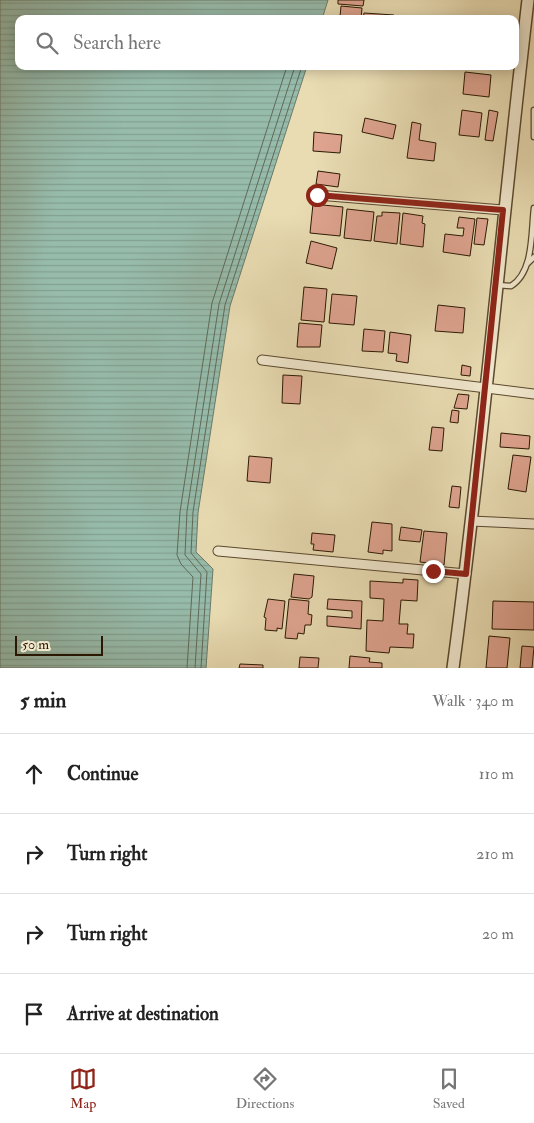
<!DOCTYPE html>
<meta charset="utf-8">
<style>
:root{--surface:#fff;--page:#f6f6f6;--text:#222;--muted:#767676;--line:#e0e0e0;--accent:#8f2418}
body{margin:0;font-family:"IM FELL Double Pica",serif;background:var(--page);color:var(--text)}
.scale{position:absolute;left:15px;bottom:12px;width:88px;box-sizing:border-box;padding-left:5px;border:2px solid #2a1802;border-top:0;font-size:14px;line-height:18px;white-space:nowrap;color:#2a1802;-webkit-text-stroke:4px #f1e8ce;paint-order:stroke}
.stop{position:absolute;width:15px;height:15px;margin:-11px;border:4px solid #8f2418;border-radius:50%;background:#fff}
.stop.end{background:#8f2418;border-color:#fff;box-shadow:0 1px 5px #0008}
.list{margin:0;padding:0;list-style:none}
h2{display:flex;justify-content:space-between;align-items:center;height:65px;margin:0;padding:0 20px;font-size:21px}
h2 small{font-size:16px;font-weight:400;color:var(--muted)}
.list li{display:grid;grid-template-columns:32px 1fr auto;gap:15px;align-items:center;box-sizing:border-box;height:80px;padding:0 20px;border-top:1px solid var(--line)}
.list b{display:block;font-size:19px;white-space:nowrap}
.list em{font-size:16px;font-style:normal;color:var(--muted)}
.icon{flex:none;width:28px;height:28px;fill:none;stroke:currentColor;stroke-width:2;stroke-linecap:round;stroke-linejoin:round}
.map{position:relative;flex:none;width:534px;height:668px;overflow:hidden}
.search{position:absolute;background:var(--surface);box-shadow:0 2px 12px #0003;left:15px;right:15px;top:15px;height:55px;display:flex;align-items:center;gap:12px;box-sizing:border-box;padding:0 18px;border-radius:10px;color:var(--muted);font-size:19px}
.sheet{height:385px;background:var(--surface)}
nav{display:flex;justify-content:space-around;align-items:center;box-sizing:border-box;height:70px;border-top:1px solid var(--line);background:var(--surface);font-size:14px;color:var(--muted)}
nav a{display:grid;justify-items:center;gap:2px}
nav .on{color:var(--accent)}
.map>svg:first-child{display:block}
</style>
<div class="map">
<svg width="534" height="668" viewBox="0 0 534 668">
<defs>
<pattern id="water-rules" width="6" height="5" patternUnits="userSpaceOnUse" patternTransform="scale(1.25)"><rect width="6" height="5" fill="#97bcac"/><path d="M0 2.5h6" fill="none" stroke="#82a192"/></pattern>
</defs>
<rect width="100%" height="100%" fill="#e9dcb3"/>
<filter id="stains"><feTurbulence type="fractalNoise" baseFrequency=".004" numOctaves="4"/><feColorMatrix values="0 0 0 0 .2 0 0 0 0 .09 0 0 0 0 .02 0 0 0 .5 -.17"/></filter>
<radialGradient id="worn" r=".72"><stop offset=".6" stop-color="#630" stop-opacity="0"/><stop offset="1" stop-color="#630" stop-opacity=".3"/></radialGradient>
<!-- water -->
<path fill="url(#water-rules)" stroke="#6b7a68" d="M0 0H328L322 19H19V66H307L230 306 198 513 196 552 213 569 206 668H0Z"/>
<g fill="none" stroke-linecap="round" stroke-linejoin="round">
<!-- shore -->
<path stroke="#606a57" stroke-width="1" d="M187 668 193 577 181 564 177 555 180 512 212 303 287 66
M195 668 201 574 185 555 187 511 219 304 295 66
M201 668 207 572 191 553 193 512 225 305 302 66"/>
</g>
<!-- building -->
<path fill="#dfa490" stroke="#2a1802" d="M338 0H364L363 6 338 4Z
M341 6 362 8 361 19 340 17Z
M364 13 394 15V19H363Z
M465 72 491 75 489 97 463 94Z
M462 110 482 113 479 137 459 135Z
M489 110 498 112 493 141 485 140Z
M365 118 396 125 393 139 362 132Z
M412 122 421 124 419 140 436 143 434 161 407 158Z
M314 132 342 135 340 153 313 151Z
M318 171 340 174 338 187 316 184Z
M313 204 343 207 340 236 310 233Z
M347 209 374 212 371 241 344 238Z
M382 212 400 213 397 244 374 241 377 216H382Z
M403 213 423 216 422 223 425 224 423 247 400 244Z
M459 217 475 219 470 256 443 252 445 234 463 236 464 228H457Z
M477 218 488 219 484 245 474 244Z
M311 241 337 248 332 269 306 263Z
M304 287 327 289 324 322 301 320Z
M332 294 357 296 354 325 329 323Z
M438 305 465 308 463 333 435 331Z
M299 323 322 325 320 347H297Z
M364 329 385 331 383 352 362 351Z
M390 332 411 335 408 363 396 361 397 354 388 353Z
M462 365 471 367 470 376 461 375Z
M283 375 302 376 300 404 282 403Z
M458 394 469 395 467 409 454 408Z
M452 410 459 411 458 423 450 422Z
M432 427 444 428 442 451 429 450Z
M501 433 530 436 529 449 500 447Z
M513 455 531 457 526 492 508 489Z
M249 456 272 458 270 483 247 481Z
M452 486 461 487 459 508 449 507Z
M372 522 392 524V551L383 550V554L368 552Z
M401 527 422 530 420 542 399 540Z
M424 531 447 533 444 565 420 562Z
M312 533 335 535 333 552 313 550 314 544H311Z
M294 574 314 576 312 597 309 599 291 597Z
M403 579 418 580 417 601 401 600 399 624H408L407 634H414L413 648 390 647 389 653 366 651 367 620 383 621 384 599 370 598V581L403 583Z
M268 599 285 601 282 629 277 628V631L265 630 266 618 264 617Z
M289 599 309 601 308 614 312 615 311 625H305L304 634 298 633 297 639 285 638Z
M328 599 362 601 361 629 327 626V616L352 618V611L327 609Z
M493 601 534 602V630L492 629Z
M489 636 510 638 507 668H486Z
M522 646 534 647 532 668H520Z
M350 656 370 658 369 662 382 663V668H349Z
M300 657 319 658 318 668H299Z
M240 664 263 665V668H239Z"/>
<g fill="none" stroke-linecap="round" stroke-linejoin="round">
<!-- service casing -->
<g stroke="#5a492e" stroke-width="7">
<path id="service" d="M534 110V137
M527 264 534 257
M497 285 511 286C534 272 531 232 534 208"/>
</g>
<!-- minor casing -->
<g stroke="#5a492e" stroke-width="11">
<path id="minor" d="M317 195 503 210
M262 360 534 394
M471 521 534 524
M218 551 466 574"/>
</g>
<!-- tertiary casing -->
<g stroke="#5a492e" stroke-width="14">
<path id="tertiary" d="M453 668C483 446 502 222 528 0"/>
</g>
<!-- service -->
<use href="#service" stroke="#f1e8ce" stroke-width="4.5"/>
<!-- minor -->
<use href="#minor" stroke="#f1e8ce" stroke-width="9"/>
<!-- tertiary -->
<use href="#tertiary" stroke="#f1e8ce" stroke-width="11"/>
</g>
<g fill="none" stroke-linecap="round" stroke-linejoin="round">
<!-- route -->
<path stroke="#8f2418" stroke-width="6" d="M317 195 503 210 466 574 433 571"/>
</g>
<rect width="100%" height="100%" filter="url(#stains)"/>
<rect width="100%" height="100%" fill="url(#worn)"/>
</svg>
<div class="scale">50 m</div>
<div class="stop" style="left:317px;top:195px"></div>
<div class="stop end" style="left:433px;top:571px"></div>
<div class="search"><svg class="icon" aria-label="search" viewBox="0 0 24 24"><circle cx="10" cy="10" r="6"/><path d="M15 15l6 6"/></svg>Search here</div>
</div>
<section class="sheet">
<h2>5 min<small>Walk · 340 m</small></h2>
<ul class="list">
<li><svg class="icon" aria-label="ahead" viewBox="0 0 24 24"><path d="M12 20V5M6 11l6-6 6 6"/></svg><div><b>Continue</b></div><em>110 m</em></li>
<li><svg class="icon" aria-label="right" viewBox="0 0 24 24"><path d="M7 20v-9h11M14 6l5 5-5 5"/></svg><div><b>Turn right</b></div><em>210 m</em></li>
<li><svg class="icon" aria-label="right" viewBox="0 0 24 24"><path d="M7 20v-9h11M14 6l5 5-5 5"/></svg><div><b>Turn right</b></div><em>20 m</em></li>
<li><svg class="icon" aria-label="arrive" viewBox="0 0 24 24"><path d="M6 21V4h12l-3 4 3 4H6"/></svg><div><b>Arrive at destination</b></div></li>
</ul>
</section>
<nav>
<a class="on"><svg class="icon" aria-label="map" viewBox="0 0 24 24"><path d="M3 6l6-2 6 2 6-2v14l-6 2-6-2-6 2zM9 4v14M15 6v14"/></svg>Map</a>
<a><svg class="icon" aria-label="directions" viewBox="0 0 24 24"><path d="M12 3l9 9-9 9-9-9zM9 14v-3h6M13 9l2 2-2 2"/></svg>Directions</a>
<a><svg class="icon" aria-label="saved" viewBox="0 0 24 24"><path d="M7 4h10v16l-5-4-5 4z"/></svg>Saved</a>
</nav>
